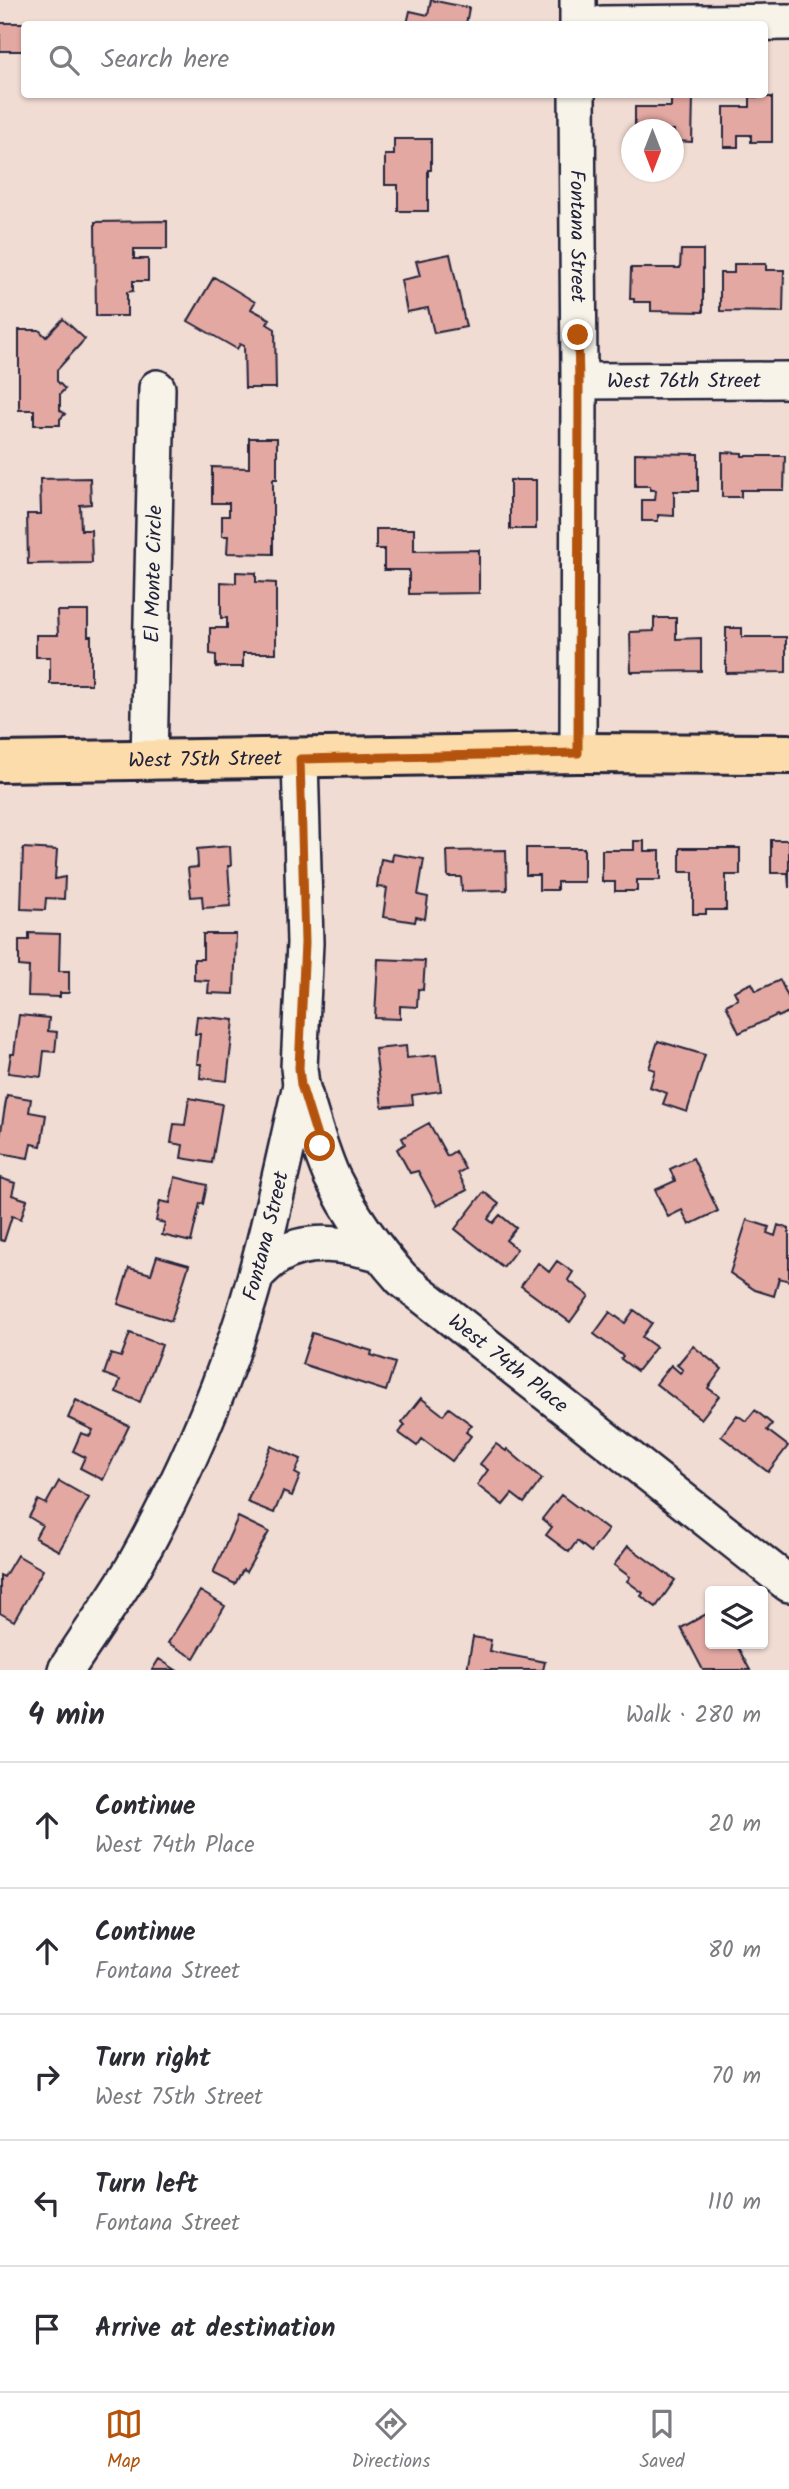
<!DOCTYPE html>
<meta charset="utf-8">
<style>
:root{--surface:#fff;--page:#f7f7f7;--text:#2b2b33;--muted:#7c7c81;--line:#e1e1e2;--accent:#b45309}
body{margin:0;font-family:Kalam,sans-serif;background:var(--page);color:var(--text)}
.controls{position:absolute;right:21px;bottom:21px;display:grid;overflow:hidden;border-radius:7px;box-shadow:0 2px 5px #0004}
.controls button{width:63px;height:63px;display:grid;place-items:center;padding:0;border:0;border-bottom:2px solid var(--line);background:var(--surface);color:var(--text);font:35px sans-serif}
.compass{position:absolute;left:621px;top:119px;width:63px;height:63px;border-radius:50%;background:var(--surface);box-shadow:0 2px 5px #0004;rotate:180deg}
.stop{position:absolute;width:21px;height:21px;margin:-16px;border:5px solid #b45309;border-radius:50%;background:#fff}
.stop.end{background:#b45309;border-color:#fff;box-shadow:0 2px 7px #0008}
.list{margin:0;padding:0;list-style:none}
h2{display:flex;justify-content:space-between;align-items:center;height:91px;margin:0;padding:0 28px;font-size:30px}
h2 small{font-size:23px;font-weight:400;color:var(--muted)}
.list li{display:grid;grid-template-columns:46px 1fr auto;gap:21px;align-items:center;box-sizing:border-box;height:126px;padding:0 28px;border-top:2px solid var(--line)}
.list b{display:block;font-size:26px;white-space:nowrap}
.list p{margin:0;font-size:23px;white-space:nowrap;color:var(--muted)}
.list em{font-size:23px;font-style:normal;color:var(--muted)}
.icon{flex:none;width:38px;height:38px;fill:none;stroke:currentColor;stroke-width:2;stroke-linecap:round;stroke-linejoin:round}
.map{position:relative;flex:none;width:789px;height:1670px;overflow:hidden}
.search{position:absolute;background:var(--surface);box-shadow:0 2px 5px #0004;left:21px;right:21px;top:21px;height:77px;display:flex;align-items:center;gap:18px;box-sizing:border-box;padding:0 24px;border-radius:7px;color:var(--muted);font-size:26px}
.sheet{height:721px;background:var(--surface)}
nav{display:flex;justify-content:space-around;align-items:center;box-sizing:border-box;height:98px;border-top:2px solid var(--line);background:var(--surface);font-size:19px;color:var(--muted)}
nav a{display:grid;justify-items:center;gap:4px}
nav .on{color:var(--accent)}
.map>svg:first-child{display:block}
</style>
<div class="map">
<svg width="789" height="1670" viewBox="0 0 789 1670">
<rect width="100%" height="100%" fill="#f1dcd3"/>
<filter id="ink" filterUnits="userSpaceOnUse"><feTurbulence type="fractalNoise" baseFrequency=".0143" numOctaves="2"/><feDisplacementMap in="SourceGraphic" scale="14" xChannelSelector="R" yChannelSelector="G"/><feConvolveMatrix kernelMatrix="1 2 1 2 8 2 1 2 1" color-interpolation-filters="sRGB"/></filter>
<g filter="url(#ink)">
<!-- building -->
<path fill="#e3a8a2" stroke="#22223b" stroke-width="2" d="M431 0 469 8 466 24H407L410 11 428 15Z
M0 23H25L24 51H0Z
M671 97H693L692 142 674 141V130H635V107H671Z
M750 97H772V142H751V135H738V147H724V107H750Z
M394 139H431V170H428V211H398V185H385V155H394Z
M167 221V249H134V259H148V281H133V291L127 292V316H96L95 222Z
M681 250H703V312L651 311V302H634V299H630L631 268H680Z
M450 254 466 327 434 333 428 308 407 312 401 280 420 276 416 261Z
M734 264H766V270H784L783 312 720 311V273H734Z
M214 277 255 302 251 309 270 319 267 324 275 329 276 388H245L244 346 240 344 237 349 188 321Z
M63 319 85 339 57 370V381L65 389 60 394V410L65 414 60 419V425H34V410H19V330H39L46 337Z
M249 438H277V479H273V554L227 553 228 536H222V516H229V503H212V467L249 468Z
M722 452 742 453V456H785L784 490H741V497H722Z
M635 453 698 454V491H674V516L658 515V521H642V500H655L656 490H650V486H635Z
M90 478 91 504 80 505 81 530H91L92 563 28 564 27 514H41L40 479Z
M510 480H536V529H510Z
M376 529H414V551L479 550V593L409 594V570H384V549H376Z
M236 572 256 573V582L276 583V653H243V667H216V655L210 654V628H227V618H221V582L236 583Z
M57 611H88V636H91V684H50V657H36V635H58Z
M654 618H676V639L701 638V671L631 672 630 632 654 631Z
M726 628H742V637H786V672L726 673Z
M771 840H789V888L788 873H771Z
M634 841H644V851H660V880H637V891H615V882H602V850H634Z
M230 846 231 866H228L231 906 203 908 202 896 191 897 188 868 198 867 197 849Z
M23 848 57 850 55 879 65 877 64 899 46 898 45 910 21 909Z
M526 848H584V882H557V890H539V875H526Z
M680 848H740V875H726V910H706V914H693V872H680Z
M506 850 507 890 462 891 461 877H448L447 851Z
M393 854 424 859 418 895 428 897 425 919 416 917 415 922 383 917 387 888 377 887 381 859 392 861Z
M29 933 60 934 59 971H69V993H60V997L28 996 29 967 19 966V940H29Z
M203 934H236L234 994 208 993 209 981 194 980V959H203Z
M378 959 425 961 423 990 418 989 417 1007 400 1006V1019L375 1018Z
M780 980 789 999V1012L778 1017 777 1015 739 1033 726 1005 738 999 734 991 752 983 756 991Z
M19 1015 49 1018 48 1031 57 1032 55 1052 44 1051 41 1077 8 1073 11 1054H14Z
M197 1016 234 1020 227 1081 200 1078 201 1064H197L200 1034H195Z
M658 1041 705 1055 687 1112 663 1104 667 1093 650 1087 655 1070 649 1068Z
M406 1046 407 1058 436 1055 441 1091 412 1095 413 1104 382 1107 375 1049Z
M7 1095 31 1099 29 1112 46 1115 41 1146 31 1144 28 1158 0 1153V1137Z
M189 1098 222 1104 212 1163 181 1158 183 1145 171 1143 174 1124 185 1125Z
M429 1123 447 1156 455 1151 465 1169 458 1173 467 1190 437 1206 418 1171 410 1173 397 1149 405 1144 402 1138Z
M693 1158 718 1211 689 1225 682 1210 668 1217 655 1190 675 1181 670 1169Z
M175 1177 207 1185 203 1204 200 1203 191 1242 162 1235 165 1223 156 1221 160 1201 170 1203Z
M0 1178 15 1183 12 1195 27 1200 21 1219 12 1216 4 1241 0 1240Z
M484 1192 499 1204 488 1219 493 1223 500 1215 516 1228 506 1240 517 1249 503 1267 455 1229Z
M747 1220 769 1227 767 1233 775 1236 778 1225 789 1229V1281L779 1278 774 1296 755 1290 730 1273Z
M157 1256 189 1265 171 1321 118 1304 129 1268 151 1274Z
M557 1261 573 1272 568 1280 589 1296 570 1322 521 1286 538 1263 549 1272Z
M634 1310 652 1323 642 1337 656 1347 637 1371 621 1359 623 1356 594 1334 610 1312 625 1323Z
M130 1333 162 1345 140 1402 116 1392 120 1380 104 1374 111 1354 121 1357Z
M312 1333 372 1351 371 1355 395 1363 386 1391 302 1364Z
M693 1346 722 1369 708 1388 719 1396 701 1419 656 1384 671 1365 680 1373 683 1370 677 1365Z
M421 1398 443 1415 449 1408 472 1425 466 1432 471 1436 452 1461 422 1439 417 1446 399 1433 405 1425 402 1422Z
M76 1400 129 1426 103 1480 80 1468 85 1457 73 1451 81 1433 90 1436 93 1430 68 1418Z
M755 1410 772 1424 767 1430 788 1446 768 1472 721 1436 737 1415 746 1421Z
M496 1444 506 1451 507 1449 542 1479 524 1503 512 1494 503 1505 477 1485 488 1470 480 1464Z
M271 1446 301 1459 295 1473 300 1476 292 1496 283 1492 274 1513 247 1502Z
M59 1481 89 1498 59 1551 35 1538 42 1525 29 1517 38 1500 46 1504Z
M561 1495 608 1530 591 1552 577 1541 569 1552 546 1535 552 1527 542 1519Z
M238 1517 269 1532 246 1572 243 1570 235 1584 213 1573Z
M628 1546 675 1580 656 1607 641 1596 643 1593 627 1581 630 1577 614 1565Z
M17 1555 43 1570 14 1621 0 1613V1575L4 1577Z
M200 1591 225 1606 194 1658 168 1643Z
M710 1612V1644H736L750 1670H703L681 1628Z
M473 1637 491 1640 489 1651 545 1662 543 1670H467Z
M159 1659 176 1670H152Z"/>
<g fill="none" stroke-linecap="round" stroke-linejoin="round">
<!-- minor casing -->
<g stroke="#22223b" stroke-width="40">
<g id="minor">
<path d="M578 0V24"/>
<path d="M602 24 789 22"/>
<path id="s1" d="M577 94 579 381 578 753"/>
<path id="s2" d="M579 381 789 380"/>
<path id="s3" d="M149 761 157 388"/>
<path id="s4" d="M301 1085C311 1116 319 1148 332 1177 351 1215 374 1248 402 1279L789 1584"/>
<path d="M257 1274C263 1268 270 1261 278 1256 308 1237 347 1245 379 1253"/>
<path id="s5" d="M66 1670C88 1636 112 1603 133 1568 174 1495 210 1416 237 1337 265 1254 281 1170 301 1085L299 1068 305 943 300 759"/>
</g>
</g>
<!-- major casing -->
<g stroke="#22223b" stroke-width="44">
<g id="major">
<path id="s6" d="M0 762 578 753 789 754"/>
</g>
</g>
<!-- minor -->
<use href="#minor" stroke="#f7f3e8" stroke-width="35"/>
<!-- major -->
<use href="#major" stroke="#fddcac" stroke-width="38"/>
</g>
</g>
<g fill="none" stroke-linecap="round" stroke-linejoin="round" filter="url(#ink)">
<!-- route -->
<path stroke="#b45309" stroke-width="9" d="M320 1146 301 1085 299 1068 305 943 300 759 578 753 579 381 578 335"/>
</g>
<g text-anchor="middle" stroke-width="5" stroke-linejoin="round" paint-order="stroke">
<!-- street labels -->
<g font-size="21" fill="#22223b" stroke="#f7f3e8">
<text dy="7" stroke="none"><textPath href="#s1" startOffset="142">Fontana Street</textPath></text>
<text dy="7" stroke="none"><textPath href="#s2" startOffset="105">West 76th Street</textPath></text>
<text dy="7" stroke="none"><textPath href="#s3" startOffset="187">El Monte Circle</textPath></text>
<text dy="7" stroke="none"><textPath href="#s6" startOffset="205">West 75th Street</textPath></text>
<text dy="7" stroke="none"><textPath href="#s5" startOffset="481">Fontana Street</textPath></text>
<text dy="7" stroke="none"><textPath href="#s4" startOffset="357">West 74th Place</textPath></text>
</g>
</g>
</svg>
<div class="controls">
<button><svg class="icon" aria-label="layers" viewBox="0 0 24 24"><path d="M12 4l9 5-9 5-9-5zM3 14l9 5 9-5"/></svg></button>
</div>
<svg class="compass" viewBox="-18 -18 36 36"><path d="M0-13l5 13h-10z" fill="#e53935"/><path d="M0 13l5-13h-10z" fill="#7c7c81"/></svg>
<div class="stop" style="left:320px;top:1146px"></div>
<div class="stop end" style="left:578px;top:335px"></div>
<div class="search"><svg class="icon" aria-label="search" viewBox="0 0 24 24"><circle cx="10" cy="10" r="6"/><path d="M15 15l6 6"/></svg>Search here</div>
</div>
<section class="sheet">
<h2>4 min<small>Walk · 280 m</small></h2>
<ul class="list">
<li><svg class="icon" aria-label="ahead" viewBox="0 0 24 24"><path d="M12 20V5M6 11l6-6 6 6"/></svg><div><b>Continue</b><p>West 74th Place</p></div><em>20 m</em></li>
<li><svg class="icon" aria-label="ahead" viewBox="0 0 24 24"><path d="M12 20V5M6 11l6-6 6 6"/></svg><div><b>Continue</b><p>Fontana Street</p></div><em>80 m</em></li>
<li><svg class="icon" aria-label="right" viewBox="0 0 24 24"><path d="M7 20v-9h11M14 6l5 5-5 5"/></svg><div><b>Turn right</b><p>West 75th Street</p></div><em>70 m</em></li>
<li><svg class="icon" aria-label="left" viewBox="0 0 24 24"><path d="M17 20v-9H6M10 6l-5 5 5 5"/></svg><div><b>Turn left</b><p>Fontana Street</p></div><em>110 m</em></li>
<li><svg class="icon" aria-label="arrive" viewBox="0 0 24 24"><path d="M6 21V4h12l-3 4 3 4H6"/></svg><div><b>Arrive at destination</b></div></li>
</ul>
</section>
<nav>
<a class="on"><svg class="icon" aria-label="map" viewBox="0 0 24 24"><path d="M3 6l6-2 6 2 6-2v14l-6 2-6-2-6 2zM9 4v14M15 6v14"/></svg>Map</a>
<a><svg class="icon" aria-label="directions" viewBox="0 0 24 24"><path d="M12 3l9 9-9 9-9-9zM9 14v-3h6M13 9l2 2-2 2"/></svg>Directions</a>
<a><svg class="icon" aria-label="saved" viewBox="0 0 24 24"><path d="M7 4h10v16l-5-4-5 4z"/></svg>Saved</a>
</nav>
